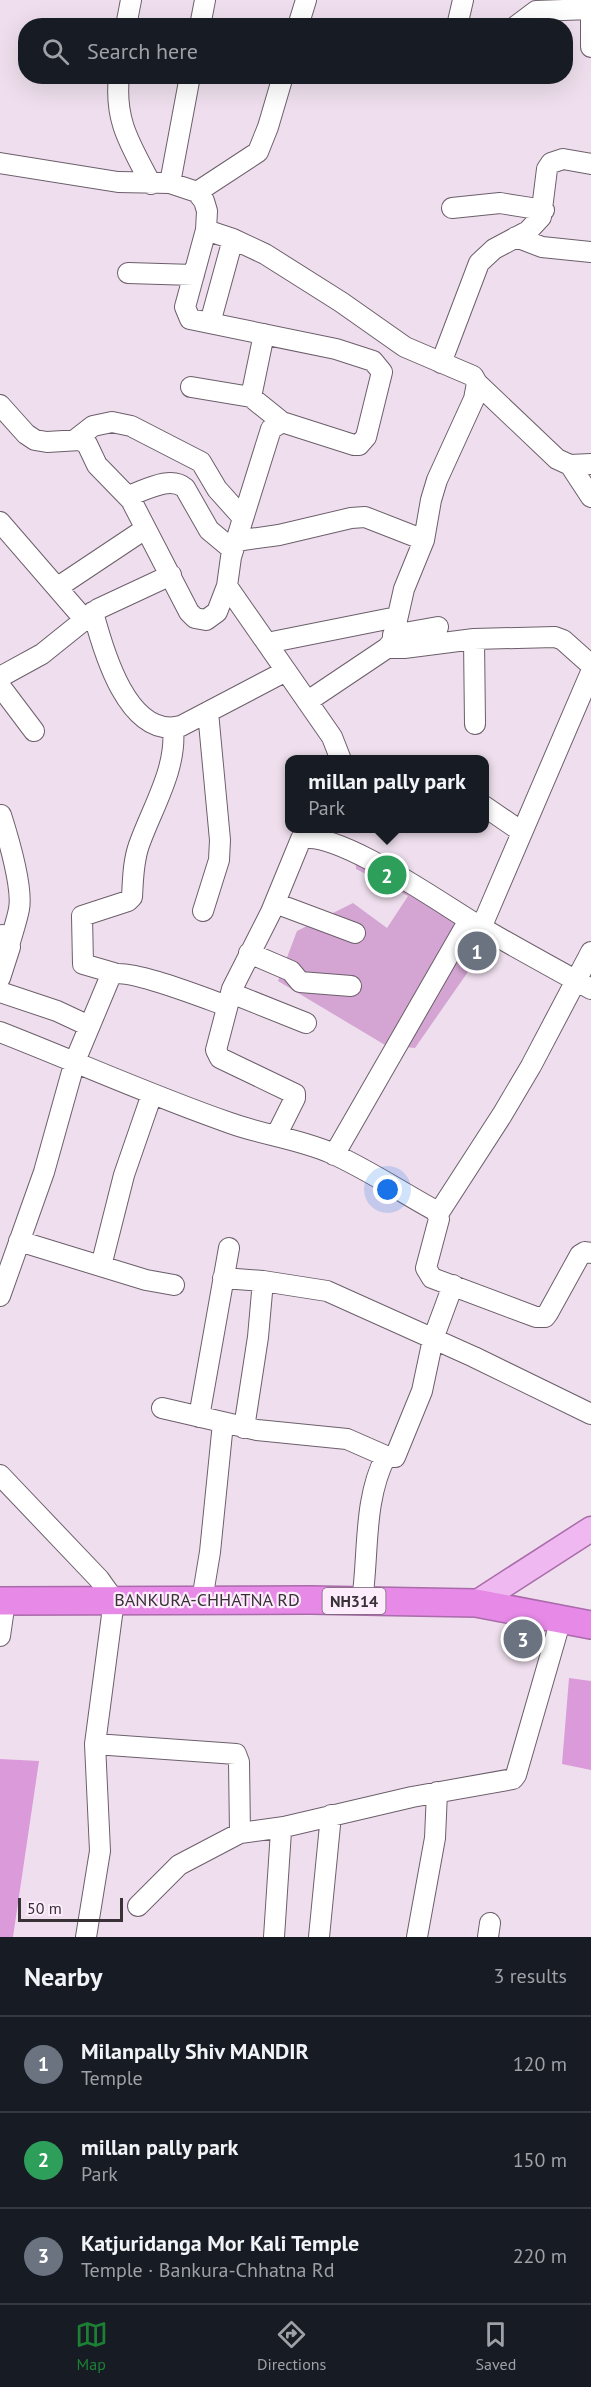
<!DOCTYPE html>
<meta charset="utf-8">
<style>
:root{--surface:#171b24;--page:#20242c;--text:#f1f3f6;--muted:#9ea1a6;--line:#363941;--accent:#1c8034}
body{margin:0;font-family:"PT Sans",sans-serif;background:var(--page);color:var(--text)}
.scale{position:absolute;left:18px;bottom:15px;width:105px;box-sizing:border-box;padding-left:6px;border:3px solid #383237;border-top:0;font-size:16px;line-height:21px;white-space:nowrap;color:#383237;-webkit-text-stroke:4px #fcecfc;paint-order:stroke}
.you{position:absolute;left:388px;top:1190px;width:21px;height:21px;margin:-15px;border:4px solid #fff;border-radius:50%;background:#1a73e8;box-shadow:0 0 0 9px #1a73e833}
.badge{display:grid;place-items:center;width:39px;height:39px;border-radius:50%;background:var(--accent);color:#fff;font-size:20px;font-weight:700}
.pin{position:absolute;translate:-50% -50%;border:3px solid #fff;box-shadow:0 2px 6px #0006}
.popup{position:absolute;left:285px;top:755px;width:204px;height:78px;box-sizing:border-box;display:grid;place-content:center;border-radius:12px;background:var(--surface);filter:drop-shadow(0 2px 4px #0005);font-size:20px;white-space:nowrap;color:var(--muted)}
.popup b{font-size:22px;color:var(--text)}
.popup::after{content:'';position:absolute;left:50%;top:100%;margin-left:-12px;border:12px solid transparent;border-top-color:var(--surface)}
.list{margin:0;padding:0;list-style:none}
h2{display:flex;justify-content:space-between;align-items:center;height:78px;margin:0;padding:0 24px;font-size:26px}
h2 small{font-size:20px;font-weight:400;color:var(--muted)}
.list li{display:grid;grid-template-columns:39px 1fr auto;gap:18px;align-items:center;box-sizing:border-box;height:96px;padding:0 24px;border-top:2px solid var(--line)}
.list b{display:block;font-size:22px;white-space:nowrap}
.list p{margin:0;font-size:20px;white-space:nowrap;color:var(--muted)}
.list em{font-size:20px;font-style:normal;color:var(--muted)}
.icon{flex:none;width:33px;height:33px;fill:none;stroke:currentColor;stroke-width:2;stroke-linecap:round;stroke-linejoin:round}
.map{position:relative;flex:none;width:591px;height:1937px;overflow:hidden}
.search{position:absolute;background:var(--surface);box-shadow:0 6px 24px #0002;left:18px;right:18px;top:18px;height:66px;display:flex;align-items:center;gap:15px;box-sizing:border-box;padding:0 21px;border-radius:24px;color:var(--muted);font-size:22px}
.sheet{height:366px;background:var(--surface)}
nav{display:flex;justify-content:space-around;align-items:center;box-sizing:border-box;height:84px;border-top:2px solid var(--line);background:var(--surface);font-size:16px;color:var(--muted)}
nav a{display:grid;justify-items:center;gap:3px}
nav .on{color:var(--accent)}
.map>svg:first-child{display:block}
</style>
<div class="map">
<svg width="591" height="1937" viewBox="0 0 591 1937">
<rect width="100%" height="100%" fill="#efdfee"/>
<!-- green -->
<path fill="#d4a5d3" d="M355 854 417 880 480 932 488 943 415 1048 385 1045 278 981 297 931 353 903 387 928 408 896 356 869Z"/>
<!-- water -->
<path fill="#db9ada" d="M569 1678 591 1681V1770L562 1764Z
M0 1759 39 1761 13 1937H0Z"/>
<!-- building -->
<path fill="#baabb9" stroke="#938592" stroke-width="1.5" d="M479 943 485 946 476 959 469 956Z"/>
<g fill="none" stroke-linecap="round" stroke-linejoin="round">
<!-- minor casing -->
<g stroke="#6c5f6b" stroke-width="22">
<path id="minor" d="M591 16V47
M126 26 131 0
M200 26 205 0
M298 26 306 0
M457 26 463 0
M516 26 536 11 591 9
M119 76C114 122 131 145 151 184
M0 163 118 182 170 183 197 192 204 201 207 211 206 230 185 307 190 319 336 349 373 361 382 372 366 437 359 445H354L282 422 271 429 231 557 227 586 217 612 206 620 195 618 189 612 131 500 97 465 87 444 80 440 47 442 35 440 26 434 0 405
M170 183 190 76
M197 192 258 152 268 127 283 76
M452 208 500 203 544 210
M206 230 233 239 265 254 341 302 405 347 473 376 477 383 474 399 437 480 431 500 424 540 404 589 392 642 387 648 308 701
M516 237 542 247 591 252
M128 273 194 275
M210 323 233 239
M441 363 479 263 494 249 528 231 541 217 547 169 551 163 563 159 591 164
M477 383 557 459 570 465 591 464
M191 387 251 397 282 422
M251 397 264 334
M75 440 93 426 112 422 131 426 201 462 217 489 243 518
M570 465 591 497
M128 496C144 491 170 475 185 488L209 530 233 550
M0 522 84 619
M236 541 279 535 351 518 365 517 424 540
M227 586 332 737 341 760
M58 587 145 529
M93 612C103 650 128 740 181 726L286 671
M393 635 438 627
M474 639 475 724
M267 643 397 617
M387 648H404L474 639 555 637 563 640 591 665V672L481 928
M0 677 42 654 98 609 171 575
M0 686 34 731
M484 806 522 832
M1 815C8 837 23 888 19 909 17 920 13 931 10 942
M275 903 355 933
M203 911 219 860 220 840 208 712
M249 953 291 971 300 982 351 986
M114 973 83 964 82 916 128 901 132 897C133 880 133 862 139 845 152 808 177 769 173 729
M0 978 10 947 7 938 2 935
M0 992 57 1011 89 1026
M231 993 306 1023
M0 1032C77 1062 152 1096 230 1123 263 1135 299 1139 331 1153 367 1169 401 1192 436 1211L439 1219 426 1268 432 1278 536 1317H545L548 1313 580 1255 585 1252 591 1253
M276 1136 295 1098V1094L220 1058 216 1050 232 989 271 912 301 839C337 829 445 906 479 926 516 948 554 968 591 989
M334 1155 469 920
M438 1214 502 1115 531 1066 591 952
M19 1241 146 1280 174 1285
M101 1266 124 1175 152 1094
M223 1278 263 1281 327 1291 474 1357 591 1414
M0 1296 44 1172 75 1061 111 975C127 967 207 999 227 1006
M162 1408 257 1430 347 1439 388 1457H395L422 1391 433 1339 453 1285
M199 1417 229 1248
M244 1428 258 1337 263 1281
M0 1475 99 1579 114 1600 95 1744 100 1851 86 1937
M202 1600 210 1552 223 1423
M362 1601C369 1553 363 1500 386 1456
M0 1636 5 1601
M95 1744 236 1754 239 1762 240 1833
M138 1906 179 1865 240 1833 284 1827
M274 1937 281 1831 284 1827 412 1797 513 1779 516 1775 561 1619
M319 1937 331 1815
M417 1937 435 1838 437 1792
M488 1937 490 1923"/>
</g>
<!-- major casing -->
<g stroke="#a96ba9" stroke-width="27">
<path id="major" d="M476 1603 591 1529"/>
</g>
<!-- highway casing -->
<g stroke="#a96ba9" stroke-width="30">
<path id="highway" d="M0 1601 310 1600 476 1603 591 1625"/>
</g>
<!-- minor -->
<use href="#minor" stroke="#fff" stroke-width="20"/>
<!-- major -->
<use href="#major" stroke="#f0b8f1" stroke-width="24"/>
<!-- highway -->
<use href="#highway" stroke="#e689e7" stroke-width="27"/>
</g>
<g text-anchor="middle" stroke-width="4.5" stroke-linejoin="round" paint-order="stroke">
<!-- shield labels -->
<rect fill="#fcecfc" stroke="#736a72" stroke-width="1.5" x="322.5" y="1588" width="63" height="26" rx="4.5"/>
<g font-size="16" font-weight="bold" fill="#383237">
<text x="354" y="1607">NH314</text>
</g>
<!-- street labels -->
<g font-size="18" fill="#383237" stroke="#fcecfc">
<text x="207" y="1606">BANKURA-CHHATNA RD</text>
</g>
</g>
</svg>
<div class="scale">50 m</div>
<div class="you"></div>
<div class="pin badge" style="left:477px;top:951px;background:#6b7280">1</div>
<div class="pin badge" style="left:387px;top:875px;background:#2e9e5b">2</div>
<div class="popup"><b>millan pally park</b>Park</div>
<div class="pin badge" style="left:523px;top:1639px;background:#6b7280">3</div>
<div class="search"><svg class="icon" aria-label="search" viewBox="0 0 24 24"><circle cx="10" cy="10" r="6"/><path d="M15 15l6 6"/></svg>Search here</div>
</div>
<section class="sheet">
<h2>Nearby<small>3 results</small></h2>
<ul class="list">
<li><span class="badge" style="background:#6b7280">1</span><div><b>Milanpally Shiv MANDIR</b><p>Temple</p></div><em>120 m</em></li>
<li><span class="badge" style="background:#2e9e5b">2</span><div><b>millan pally park</b><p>Park</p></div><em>150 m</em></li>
<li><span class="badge" style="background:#6b7280">3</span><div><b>Katjuridanga Mor Kali Temple</b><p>Temple · Bankura-Chhatna Rd</p></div><em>220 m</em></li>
</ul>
</section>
<nav>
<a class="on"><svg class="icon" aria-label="map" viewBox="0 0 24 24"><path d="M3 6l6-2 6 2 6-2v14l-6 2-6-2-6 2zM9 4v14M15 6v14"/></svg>Map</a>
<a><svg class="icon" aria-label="directions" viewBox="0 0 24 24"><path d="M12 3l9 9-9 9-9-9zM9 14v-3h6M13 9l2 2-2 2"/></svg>Directions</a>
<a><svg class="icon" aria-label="saved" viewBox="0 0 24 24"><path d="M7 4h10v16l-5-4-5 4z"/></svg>Saved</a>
</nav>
